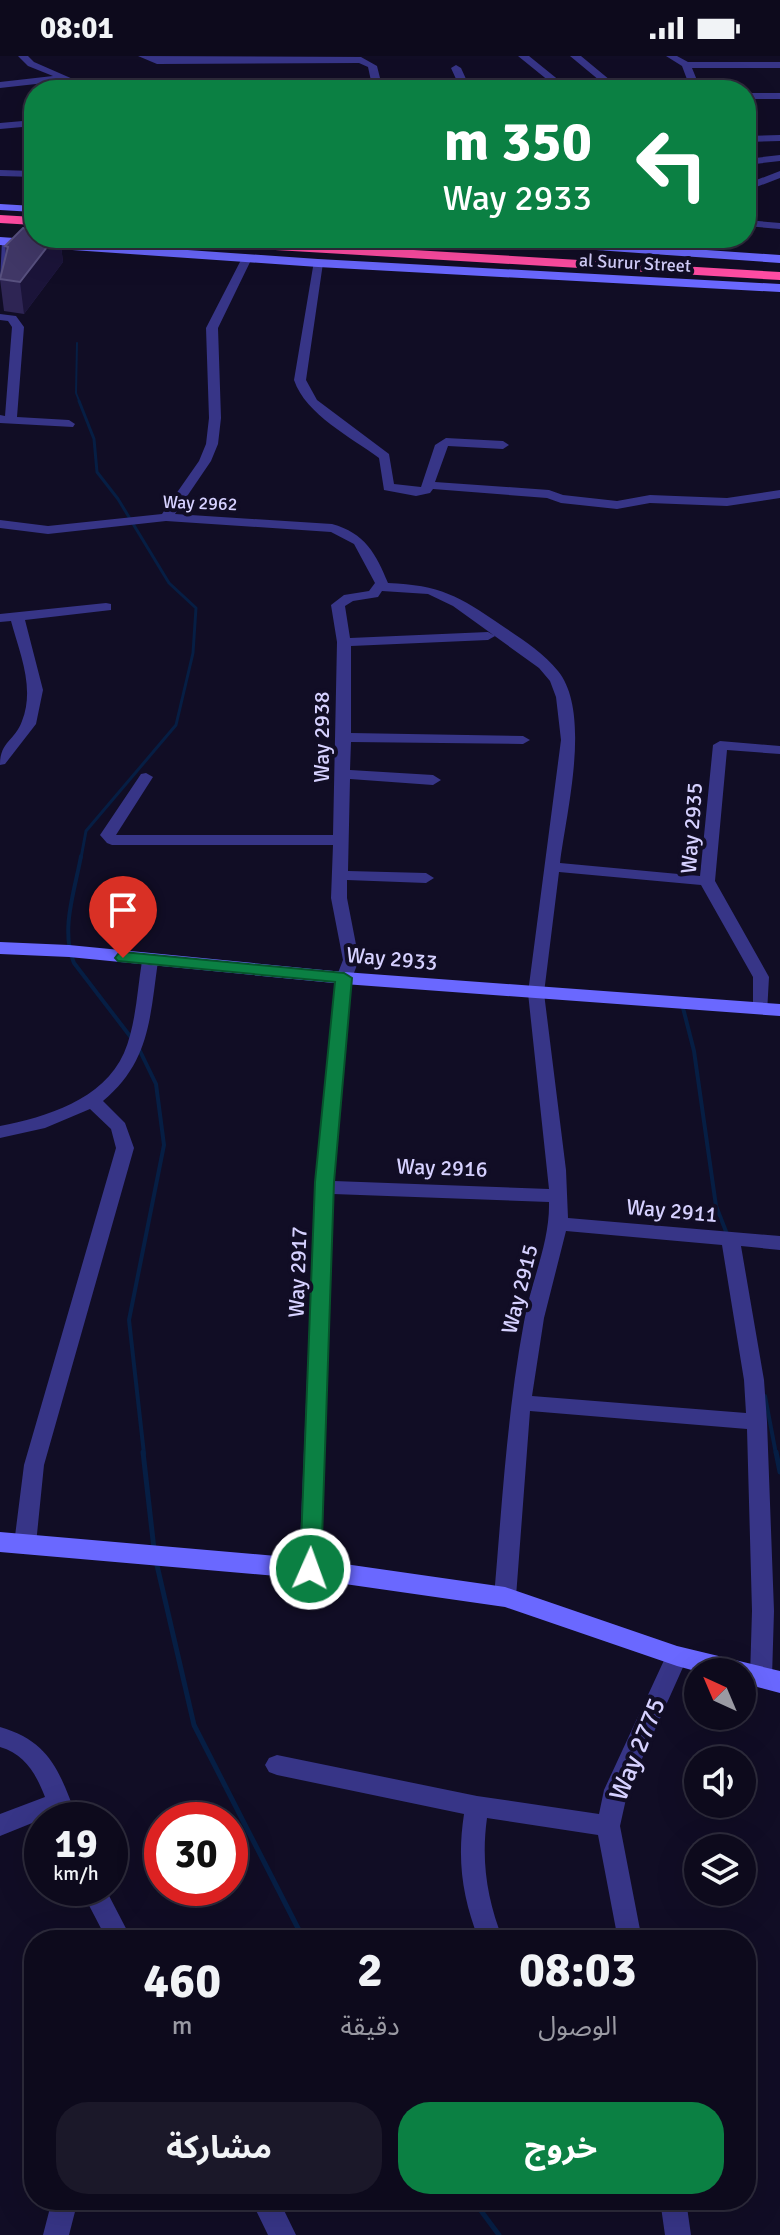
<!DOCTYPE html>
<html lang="ar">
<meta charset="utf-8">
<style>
body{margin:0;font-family:Signika,"Noto Sans Arabic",sans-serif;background:#1b1829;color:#f1f3f6;direction:rtl;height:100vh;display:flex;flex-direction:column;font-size:30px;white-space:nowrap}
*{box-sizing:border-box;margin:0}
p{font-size:26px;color:#9a9aa3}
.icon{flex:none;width:44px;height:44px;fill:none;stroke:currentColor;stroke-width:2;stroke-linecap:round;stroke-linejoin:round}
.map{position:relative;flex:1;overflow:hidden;direction:ltr}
.side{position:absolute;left:24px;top:1874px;width:732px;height:280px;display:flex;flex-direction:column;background:#0d0a1c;border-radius:32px;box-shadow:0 8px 32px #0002,0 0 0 2px #2d2b3b;direction:rtl}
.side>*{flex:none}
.top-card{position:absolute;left:24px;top:24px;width:732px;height:168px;border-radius:32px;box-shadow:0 8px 32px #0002,0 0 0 2px #2d2b3b;direction:rtl;background:#0b8043;color:#fff;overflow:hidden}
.needle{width:52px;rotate:316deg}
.tools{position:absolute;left:684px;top:1602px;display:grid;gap:16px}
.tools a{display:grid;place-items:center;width:72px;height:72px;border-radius:50%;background:#0d0a1c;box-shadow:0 8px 32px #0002,0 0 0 2px #2d2b3b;font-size:40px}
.speed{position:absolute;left:24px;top:1746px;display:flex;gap:16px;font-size:40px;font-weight:700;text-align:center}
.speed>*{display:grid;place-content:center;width:104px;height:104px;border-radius:50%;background:#0d0a1c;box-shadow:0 8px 32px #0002,0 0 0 2px #2d2b3b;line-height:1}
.speed small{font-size:20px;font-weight:400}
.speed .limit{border:12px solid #d22;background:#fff;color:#111}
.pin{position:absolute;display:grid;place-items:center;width:68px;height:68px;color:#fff;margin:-82px -34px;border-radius:50% 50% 50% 0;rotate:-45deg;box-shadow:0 0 8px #0007}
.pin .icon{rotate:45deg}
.me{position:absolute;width:88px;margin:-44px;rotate:2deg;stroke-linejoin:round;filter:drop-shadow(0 0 6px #0008)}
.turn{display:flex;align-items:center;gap:28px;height:168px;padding:0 32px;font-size:36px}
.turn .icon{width:104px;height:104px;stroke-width:2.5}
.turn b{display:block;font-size:56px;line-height:68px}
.eta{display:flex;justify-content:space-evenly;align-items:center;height:136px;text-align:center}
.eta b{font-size:48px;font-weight:700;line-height:56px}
.button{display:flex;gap:16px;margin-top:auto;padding:16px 32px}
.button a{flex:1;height:92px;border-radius:32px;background:#0b8043;color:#fff;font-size:32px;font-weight:700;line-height:92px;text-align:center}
.button a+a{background:#1b1829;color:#f1f3f6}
.status{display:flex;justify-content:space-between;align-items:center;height:56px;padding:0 40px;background:#0d0a1c;direction:ltr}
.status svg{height:22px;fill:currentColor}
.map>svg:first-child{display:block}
</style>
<div class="status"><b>08:01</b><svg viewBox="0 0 49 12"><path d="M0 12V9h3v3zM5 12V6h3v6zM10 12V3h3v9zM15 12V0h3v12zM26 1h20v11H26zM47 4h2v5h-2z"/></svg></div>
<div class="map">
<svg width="780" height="2179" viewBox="0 0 780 2179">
<rect width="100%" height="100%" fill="#110d25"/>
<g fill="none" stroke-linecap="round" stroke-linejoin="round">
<path stroke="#061e44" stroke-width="2" d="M77,287L76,337L80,347"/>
<path stroke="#061e44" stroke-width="3" d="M79,345L94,383L97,416L118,443L169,527L196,552L193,597L176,669L86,775L81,802"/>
<path stroke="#061e44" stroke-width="4" d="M81,800C75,834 60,874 74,907L133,984
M682,948L694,995L716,1150L727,1178
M138,991L156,1028L164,1089L129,1264L144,1398
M765,1340L776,1398"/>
<path stroke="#061e44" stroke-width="5" d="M143,1396L154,1493
M776,1396L780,1416
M156,1505L194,1669L304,1884
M473,2144L499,2179"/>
<path fill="#373587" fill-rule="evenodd" d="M18,0H28L34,6L98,34H85L63,25L0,32V26L53,20L28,10Z
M138,0L361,1L377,10L383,34H373L368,11L359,7L157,8Z
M518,0H529L571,34H560Z
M570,0H581L622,34H611Z
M666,0H677L688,6H780V12H692L701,34H691L682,10Z
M456,9L461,12L471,34H461L451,12Z
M746,37H780V43H746Z
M34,64V70L0,73V67Z
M780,79V85L746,86V80Z
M780,99V105L746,109V103Z
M0,114L34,115V121L0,120Z
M780,115V122L746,135V128Z
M746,164L780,167V173L746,170Z
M7,182L12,185L5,222L0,225L2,185Z
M247,199L252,202L218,272L221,362L218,388L211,405L175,458L332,468C365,477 376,498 388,527C440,529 459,540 501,569C520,582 543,596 558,615C592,657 566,757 560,807L700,820L713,689L720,685L780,690V698L727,694L715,825L769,921L767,957L761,958L753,953V921L701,829L559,816L544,937L566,1114L568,1162L780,1180V1194L741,1190L764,1324L767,1366L774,1555L772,1621L769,1628L761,1630L753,1628L750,1621L752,1555L747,1373L530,1355L516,1541L513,1547L505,1550L497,1547L494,1541C502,1449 507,1357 524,1266C531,1225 550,1187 549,1146L333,1138L321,1513L318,1519L310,1522L302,1519L299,1513L315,1131L336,922L343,904L331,842L333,789H112L107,787L100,779L141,718L146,717L153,721L116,779H333L337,586L331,549L344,539L369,535L375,527L354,488L331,476L166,465L48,478L0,472V464L48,470L162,458L199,405L206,388L209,362L206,272L242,202ZM382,535L428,538L453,550L539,612L550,625L556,641L561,684L528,937L549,1133L334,1125L352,922L359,904L347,842V824L426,827L434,822L426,817L348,815L350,723L433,729L441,724L433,719L350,714L351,686L523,688L530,684L523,680L351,677V590L488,584L495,580L488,576L350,582L345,550L353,545L378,541ZM566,1175L722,1189L744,1324L746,1357L532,1340L544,1262Z
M314,205L323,207L306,324L317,344L389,398L394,428L421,431L435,389L446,382L503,385L509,389L503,393L448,390L435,426L549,434L563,439L617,445L650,439L727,442L780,434V442L727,450L650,447L617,453L561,447L547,442L433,433L430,437L416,440L384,434L379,402C351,381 306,359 294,324Z
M0,258L16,260L24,271L17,361L69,364L75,368L73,371L0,367V359L5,360L12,271L8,265L0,264Z
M106,547L111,548V554L25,564L43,634L36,668L5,708L0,709C0,685 15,685 22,665C35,632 20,598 11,565L0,566V558Z
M150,900L158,905C150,961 150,1006 103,1045L125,1067L134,1092L44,1409L36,1488L33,1494L25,1497L17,1494L14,1488L24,1409L116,1092L111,1073L90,1053L45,1072L0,1082V1070C46,1061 103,1044 124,997C136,969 137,935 142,905Z
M677,1591L685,1593L688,1600L628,1734L620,1770L642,1884H618L598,1779L487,1762C481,1806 487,1843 503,1884H479C462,1841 457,1804 464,1758L277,1719L269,1716L265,1709L269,1702L277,1699L477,1740L599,1758L604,1734L666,1600L669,1593Z
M0,1671C52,1686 60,1718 78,1764H54L52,1759L0,1780V1758L45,1741C36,1718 25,1698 0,1691Z
M80,1832H105L132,1884H107Z
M52,2144H78L69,2179H43Z
M251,2144H279L296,2179H268Z
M660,2144H686L691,2179H665Z"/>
<path fill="#6a68ff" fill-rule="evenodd" d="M0,148L34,150V156L0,154Z
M0,181L318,203L780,228V236L318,211L0,189Z
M477,182H533L780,199V207L483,186Z
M0,886L69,889L344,916L780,948V960L344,928L69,901L0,898Z
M0,1476L310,1503L505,1531L677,1590L780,1615V1637L742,1627V1616H699L677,1610L505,1551L310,1523L0,1496Z"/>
<path fill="#ff4ca3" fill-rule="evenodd" d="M0,159L34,161V169L0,167Z
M135,182H213L780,216V224L142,186Z"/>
</g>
<path fill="#2e2554" d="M34,182H60L63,206L24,258L4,255L0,223L6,200L5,190Z"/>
<path fill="#1b1439" d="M54,182H60L63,206L24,258L20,226Z"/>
<path fill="#403766" stroke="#57507e" stroke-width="2" d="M23,172L34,173V182H54L20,226L0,223L8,191L5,190Z"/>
<path fill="#0b8043" stroke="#07532c" stroke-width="2" d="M123,896L344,917L352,922L334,1126L321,1513L318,1520L310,1522L303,1520L300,1513L315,1126L335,926L118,905L115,902L118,898Z"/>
<g text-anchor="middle" stroke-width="8" stroke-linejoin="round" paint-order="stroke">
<g font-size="18" fill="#d6d1ff" stroke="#110d25">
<text transform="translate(635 207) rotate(3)" y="6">al Surur Street</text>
<text transform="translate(200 447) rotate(2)" y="6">Way 2962</text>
</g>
<g font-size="22" fill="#d6d1ff" stroke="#110d25">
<text transform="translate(321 681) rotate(-90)" y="8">Way 2938</text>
<text transform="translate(691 772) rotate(-86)" y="8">Way 2935</text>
<text transform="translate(392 902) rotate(5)" y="8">Way 2933</text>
<text transform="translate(442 1111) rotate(2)" y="8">Way 2916</text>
<text transform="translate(672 1154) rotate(5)" y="8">Way 2911</text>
<text transform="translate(297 1216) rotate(-88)" y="8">Way 2917</text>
<text transform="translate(519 1233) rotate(-76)" y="8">Way 2915</text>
</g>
<g font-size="26" fill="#d6d1ff" stroke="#110d25">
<text transform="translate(637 1693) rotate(-68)" y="9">Way 2775</text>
</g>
</g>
</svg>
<div class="tools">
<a><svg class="needle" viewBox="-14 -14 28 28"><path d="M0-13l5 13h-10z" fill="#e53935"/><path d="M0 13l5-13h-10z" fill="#9a9aa3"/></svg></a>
<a><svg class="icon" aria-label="sound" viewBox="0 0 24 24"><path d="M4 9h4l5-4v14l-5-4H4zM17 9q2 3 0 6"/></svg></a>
<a><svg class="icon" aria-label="layers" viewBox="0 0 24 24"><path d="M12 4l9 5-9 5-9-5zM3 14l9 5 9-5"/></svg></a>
</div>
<div class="speed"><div>19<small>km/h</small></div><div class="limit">30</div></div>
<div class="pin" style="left:123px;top:902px;background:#d93025"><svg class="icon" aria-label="arrive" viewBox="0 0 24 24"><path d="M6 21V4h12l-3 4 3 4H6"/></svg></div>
<svg class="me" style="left:310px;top:1513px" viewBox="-20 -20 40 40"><circle r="17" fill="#0b8043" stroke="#fff" stroke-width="3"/><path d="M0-11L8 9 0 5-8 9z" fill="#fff"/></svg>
<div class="top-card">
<div class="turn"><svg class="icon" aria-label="left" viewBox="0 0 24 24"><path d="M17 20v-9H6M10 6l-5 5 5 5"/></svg><div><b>350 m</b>Way 2933</div></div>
</div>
<section class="side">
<div class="eta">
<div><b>08:03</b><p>الوصول</p></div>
<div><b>2</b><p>دقيقة</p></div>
<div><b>460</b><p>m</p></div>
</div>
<div class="button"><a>خروج</a><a>مشاركة</a></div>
</section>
</div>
